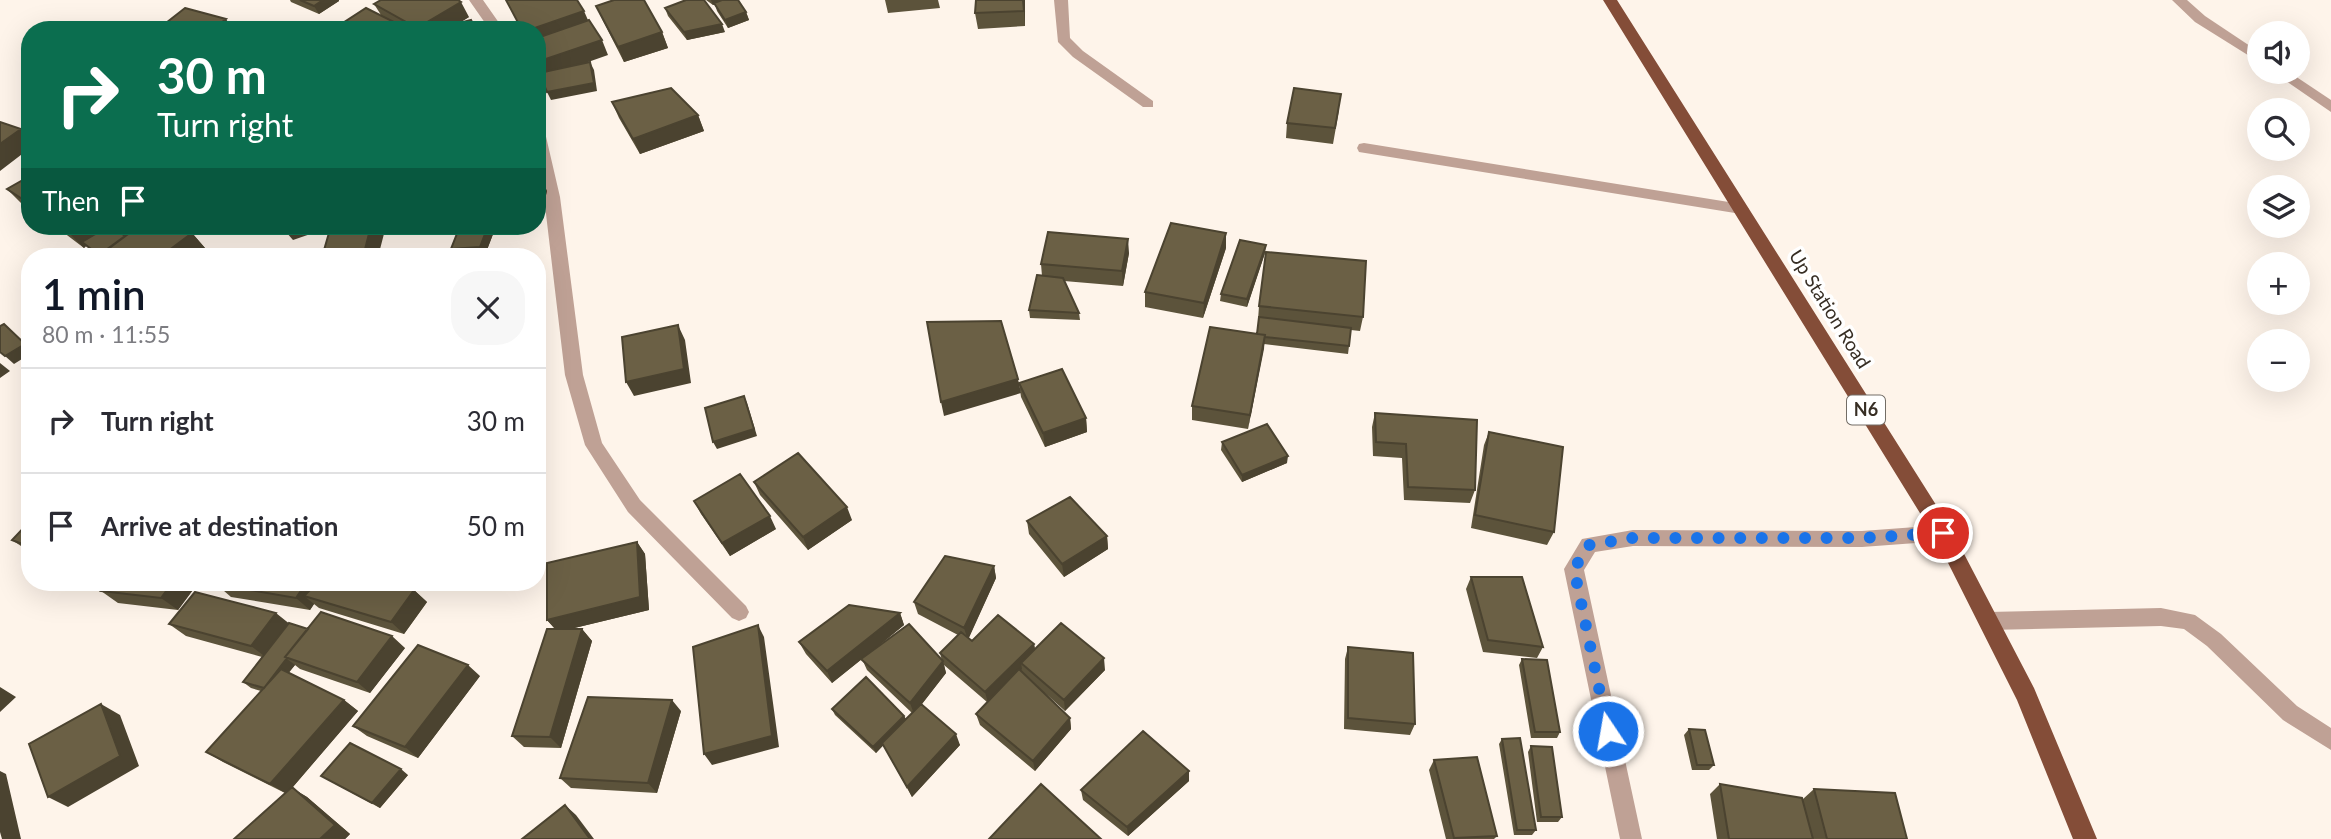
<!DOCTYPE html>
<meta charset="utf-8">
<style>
body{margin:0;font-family:Lato,sans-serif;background:#f7f7f7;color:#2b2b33;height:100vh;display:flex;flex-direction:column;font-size:26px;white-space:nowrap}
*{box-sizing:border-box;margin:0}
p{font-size:23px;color:#7c7c81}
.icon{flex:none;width:38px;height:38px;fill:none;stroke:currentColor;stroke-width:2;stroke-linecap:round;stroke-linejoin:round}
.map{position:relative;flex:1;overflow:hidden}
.side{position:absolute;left:21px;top:248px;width:525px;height:343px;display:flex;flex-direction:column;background:#fff;border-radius:28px;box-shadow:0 7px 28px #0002}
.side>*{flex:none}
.top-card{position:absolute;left:21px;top:21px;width:525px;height:214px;border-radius:28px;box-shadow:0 7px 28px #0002;background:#0b6e4f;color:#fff;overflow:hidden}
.controls{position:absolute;left:2247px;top:21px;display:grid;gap:14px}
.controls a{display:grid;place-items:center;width:63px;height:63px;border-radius:50%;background:#fff;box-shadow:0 7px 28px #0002;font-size:35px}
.pin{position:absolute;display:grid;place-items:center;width:60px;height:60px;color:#fff;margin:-30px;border:4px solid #fff;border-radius:50%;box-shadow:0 2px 7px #0007}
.me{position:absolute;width:77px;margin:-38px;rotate:348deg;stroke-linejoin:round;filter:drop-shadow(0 0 5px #0008)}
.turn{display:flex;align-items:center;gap:24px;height:147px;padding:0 21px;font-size:32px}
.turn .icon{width:91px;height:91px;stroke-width:2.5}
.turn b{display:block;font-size:49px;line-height:60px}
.then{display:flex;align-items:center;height:66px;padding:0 21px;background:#0003;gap:14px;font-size:26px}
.round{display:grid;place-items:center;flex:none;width:74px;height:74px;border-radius:28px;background:#f7f7f7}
.overview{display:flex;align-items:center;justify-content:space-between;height:119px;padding:0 21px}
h1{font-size:42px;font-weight:600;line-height:52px;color:#111827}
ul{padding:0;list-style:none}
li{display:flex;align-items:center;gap:21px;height:105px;padding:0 21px;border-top:2px solid #e1e1e2}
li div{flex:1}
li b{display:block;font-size:26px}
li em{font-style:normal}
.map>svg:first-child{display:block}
</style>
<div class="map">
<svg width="2331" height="839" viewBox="0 0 2331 839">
<rect width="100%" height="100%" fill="#fef4ea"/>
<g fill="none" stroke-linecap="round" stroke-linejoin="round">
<path fill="#bfa195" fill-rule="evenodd" d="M469,0H483L504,30H490Z
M1054,0H1068L1070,38L1083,51L1153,101V107H1143L1073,57L1058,42Z
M2172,0H2187L2205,16L2259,52V62L2195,22Z
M2273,72H2289L2331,100V112Z
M537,123L544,128L560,197L583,375L602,443L640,500L746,606L749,612L746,618L739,621L732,618L628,512L585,445L565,375L544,197L537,163Z
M1364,143L1741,204L1749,209L1741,214L1359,152L1357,148L1359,144Z
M1943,525L1950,527L1952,533L1950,539L1943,541L1862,547L1633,546L1595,552L1584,570L1642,839H1620L1564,569L1582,539L1633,530L1862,531Z
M2161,608L2195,615L2221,634L2297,706L2331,728V750L2283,720L2207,646L2184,629L2161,626L1988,630L1981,627L1978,621L1981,615L1988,612Z"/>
<path fill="#844d38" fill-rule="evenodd" d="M1603,0H1617L1950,527L2034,688L2097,839H2073L2017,700L1936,539Z"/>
</g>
<path fill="#5c533b" d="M290,0H339V1L319,14L291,2Z
M706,0H722L746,12L749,20L728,28L717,11L715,4L713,5Z
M885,0H938L940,8L888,13Z
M1025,0V26L978,29L975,13Z
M374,4L469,17L459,23L476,30H400L381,15Z
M596,6L662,32L668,48L624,62L603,21Z
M665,8L725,32L687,40L668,16Z
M612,102L698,115L704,131L640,154L619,118Z
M1339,110L1333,144L1286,138L1287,123Z
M30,176V209L22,204L7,189Z
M537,183H543L547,191L542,211H537Z
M55,226H119L115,228L125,236L192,233L205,248L193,257H100L86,246L84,248Z
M495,229L485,255L456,257L451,249Z
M1226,248L1203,318L1145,307V292Z
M1129,253L1123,286L1064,281L1079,313L1080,320L1030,318L1029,310L1042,276L1041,264Z
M1265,253L1247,307L1220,301L1221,294Z
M1259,306L1363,317L1360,331L1351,330L1348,354L1264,344L1248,429L1192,420V406L1257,334L1259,320H1258Z
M1019,383L1086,418L1087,432L1045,447L1021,397Z
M1375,413L1475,490L1470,503L1404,500L1402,458L1373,456L1372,427Z
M1489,432L1554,532L1547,545L1471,528L1484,445Z
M1222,442L1287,463L1242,482L1221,450Z
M754,482L852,520L808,550L760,495Z
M694,501L776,529L730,556L701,514Z
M30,521V552L12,540Z
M1027,521L1107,536L1108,549L1064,577L1029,534Z
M637,542L645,554L649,610L570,629H582L592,641L561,748L524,747L512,736L555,629L547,620Z
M994,566L996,578L968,639L972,641L1034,644L1035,649L1105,670L1065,711L1045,693L1070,718L1071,729L1035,771L980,725L976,714L987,702L944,665L946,673L922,704L960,745L912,797L883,745L876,753L835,715L832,709L904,716L906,719L912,713L867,670L862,659L832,683L806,654L799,642L900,613L904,625L874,650L942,661L940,653L958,635L918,614L914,602Z
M1471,577L1543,647L1537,658L1483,652L1466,589Z
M198,583L178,610L118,603L101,591Z
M216,584L414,590L427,602L404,634L319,608L314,604L310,610L231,597Z
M289,623L308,629L405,648L370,693L300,669L295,665L288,673L344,700L358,711L292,788L307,797L350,834L345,839H234L285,793L223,762L206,752L261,691L251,688L243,682L262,657L186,636L169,624Z
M1348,647L1415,724L1410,735L1344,729L1345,659Z
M1522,659L1560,732L1557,738H1531L1519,665Z
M480,676L418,758L367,736L353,726Z
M681,711L657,793L571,788L560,778Z
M1689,729L1714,765L1709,770H1692L1684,735Z
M1502,739L1536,830L1532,835H1514L1499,744Z
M1531,746L1562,817L1558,822H1537L1528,752Z
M1434,760L1497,836L1494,839H1446L1429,770Z
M408,775L380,808L321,776Z
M1189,781L1128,836L1083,800L1081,790Z
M1720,784L1803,799L1814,789L1907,839H1717L1710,794Z"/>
<path fill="#4b4330" d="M323,0H339V1L319,14L314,6Z
M711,0H722L713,5Z
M1023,0H1025V26L1024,11Z
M461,2L469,17L448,30H418L417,28Z
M584,11L591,27L537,45V30H529Z
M746,12L749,20L728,28L725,20Z
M226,19L233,30H212Z
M396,23L400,30H385Z
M722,24L725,32L687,40L684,32Z
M662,32L668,48L624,62L618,47Z
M602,40L608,55L537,80V62Z
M590,62L594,70L597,91L551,100L547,92Z
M698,115L704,131L640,154L633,139Z
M21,129L30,138V148L0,171V144Z
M543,183L547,191L542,211L538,203Z
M81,226H119L87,246L82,242L86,246L84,248L69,233Z
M304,226H326L325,229L293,240L286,232Z
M371,226H386L378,257H363Z
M488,226H493L495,229L485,255L480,247Z
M192,233L205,248L193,257H160Z
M1226,233V248L1203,318L1204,303Z
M127,237L104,252L109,257H101L99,255Z
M1128,239L1129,253L1123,286L1122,271Z
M1266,245L1265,253L1247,307V299Z
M4,324L30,348V354L14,364L5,356Z
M678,325L685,340L691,383L634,396L626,382Z
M1265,335L1264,349L1248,429L1250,415Z
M0,363L10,371L0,378Z
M1018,379L1021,393L944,416L941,402Z
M744,396L747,403L757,436L717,449L713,442Z
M1086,418L1087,432L1045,447L1043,433Z
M1288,456L1287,463L1242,482V475Z
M847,507L852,520L808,550L803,537Z
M770,516L776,529L730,556L722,543Z
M1107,536L1108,549L1064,577L1062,564Z
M637,542L645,554L649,610L558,632L547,620Z
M994,566L996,578L968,640L964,628Z
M172,583H198L178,610L161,598Z
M306,583H328L304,596L314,604L310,610L296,598Z
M414,590L427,602L404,634L391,622Z
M276,613L291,625L267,658L251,646Z
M900,613L904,625L832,683L827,671Z
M758,625L764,637L779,747L712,765L704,754Z
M582,629L592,641L561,748L550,737Z
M392,636L405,648L370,693L357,682Z
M1034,644L1036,655L1021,663L1022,669L988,703L985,692Z
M1104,658L1105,670L1065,711L1064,700Z
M287,659L295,665L272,694L264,688Z
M943,661L946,673L914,714L910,703Z
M468,665L480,676L418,758L405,747Z
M0,687L16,697L0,712Z
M344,700L358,711L292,788L307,797L350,834L345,839H320L287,794L270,784Z
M672,700L681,711L657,793L648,783Z
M101,704L120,715L139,766L68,807L48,797Z
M904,716L907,721L876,753L873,747Z
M1070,718L1071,729L1035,771L1033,761Z
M956,734L960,745L912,797L907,787Z
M401,769L408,775L380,808L372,803Z
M0,771L6,774L21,839H2L0,832Z
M1189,771V781L1128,836L1127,827Z
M565,805L576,815L594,839H590Z"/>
<path fill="#6b6045" stroke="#4b4330" stroke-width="2" d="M300,0H323L314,6Z
M381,0H458L461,2L417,28L374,4Z
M506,0H577L584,11L529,30H522Z
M614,0H644L662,32L618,47L596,6Z
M686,0H704L722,24L684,32L665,8Z
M722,0H738L746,12L725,20L714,3Z
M976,0H1023L1024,11L975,13Z
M185,8L226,19L212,30H157Z
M366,8L396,23L385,30H332Z
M471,20L476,30H433Z
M589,20L602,40L537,62V38Z
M590,62L594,83L547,92L539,73Z
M671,88L698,115L633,139L612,102Z
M1294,88L1341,94L1335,128L1287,123Z
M0,122L21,129L0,144Z
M30,176V204L7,189Z
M537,183H543L537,203Z
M1171,223L1226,233L1204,303L1145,292Z
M59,226H81L69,233Z
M109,226H111L125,236L99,255L82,242Z
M139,226H176L192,233L160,257H115L104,252Z
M289,226H304L286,232Z
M331,226H371L363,257H322Z
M460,226H488L480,247L451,249Z
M1048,232L1128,239L1122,271L1041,264Z
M1240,240L1266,245L1247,299L1221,294Z
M82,250L94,257H72Z
M1266,252L1366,261L1363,317L1259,306Z
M1037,275L1063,278L1079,313L1029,310Z
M1259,317L1351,328L1349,346L1265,337V335L1257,334Z
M1001,321L1018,379L941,402L927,322Z
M4,324L25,344L5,356L0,352V326Z
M678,325L684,369L626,382L622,337Z
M1210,327L1265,335L1250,415L1192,406Z
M1062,369L1086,418L1043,433L1019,383Z
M744,396L754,429L713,442L705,408Z
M1375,413L1477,420L1475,490L1408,487L1406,444L1376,442Z
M1267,424L1288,456L1242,475L1222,442Z
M1489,432L1563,447L1554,532L1475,515Z
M798,453L847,507L803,537L754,482Z
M740,474L770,516L722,543L694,501Z
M1070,497L1107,536L1062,564L1027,521Z
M30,521V547L12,540Z
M637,542L640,597L547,620V563Z
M945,556L994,566L964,628L914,602Z
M1471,577H1522L1543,647L1488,640Z
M108,583H172L161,598L101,591Z
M217,583H306L296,598L216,584Z
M317,583H389L414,590L391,622L304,596Z
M195,592L276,613L251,646L169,624Z
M849,605L900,613L827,671L799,642Z
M321,612L392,636L357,682L285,657Z
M998,615L1034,644L985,692L940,653L961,632L972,641Z
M289,623L308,629L285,657L287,658L264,688L243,682Z
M1061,623L1104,658L1064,700L1021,663Z
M909,624L943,661L910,703L861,659Z
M758,625L772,736L704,754L693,647Z
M547,629H582L550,737L512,736Z
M418,645L468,665L405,747L353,726Z
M1348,647L1413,653L1415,724L1348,718Z
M1522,659L1547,660L1560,732H1535Z
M281,669L344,700L270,784L206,752Z
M1019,669L1070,718L1033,761L976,714Z
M866,677L904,716L873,747L832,709Z
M588,697L672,700L648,783L560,778Z
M101,704L120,756L48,797L29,744Z
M921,704L956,734L907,787L882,743Z
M1689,729L1705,730L1714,765H1697Z
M1143,731L1189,771L1127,827L1081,790Z
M1520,738L1536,830H1517L1502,739Z
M350,743L401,769L372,803L321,776Z
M1531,746L1552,747L1562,817H1541Z
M1477,757L1497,836L1454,838L1434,760Z
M1041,784L1101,839H989Z
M1720,784L1802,798L1813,839H1729Z
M292,787L335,825L320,839H234Z
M1814,789L1895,793L1907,839H1827Z
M565,805L590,839H522Z"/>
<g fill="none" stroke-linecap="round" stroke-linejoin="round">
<path stroke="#1a73e8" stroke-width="12" stroke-dasharray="0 21.6" d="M1608,731L1574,569L1589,545L1633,538H1862L1943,533"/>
</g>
<g text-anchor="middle" stroke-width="7" stroke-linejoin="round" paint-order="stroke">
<rect fill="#fff" stroke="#736d66" stroke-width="2" x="1847" y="395.5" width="38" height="29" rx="5"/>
<g font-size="18" font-weight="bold" fill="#372e24">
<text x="1866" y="416">N6</text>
</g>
<g font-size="19" fill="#372e24" stroke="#fff">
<text transform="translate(1830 309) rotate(58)" y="7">Up Station Road</text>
</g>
</g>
</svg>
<div class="controls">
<a><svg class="icon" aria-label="sound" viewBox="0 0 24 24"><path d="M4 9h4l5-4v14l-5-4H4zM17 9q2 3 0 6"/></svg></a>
<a><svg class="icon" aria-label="search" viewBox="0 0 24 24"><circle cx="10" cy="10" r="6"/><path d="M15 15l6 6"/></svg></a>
<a><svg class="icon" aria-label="layers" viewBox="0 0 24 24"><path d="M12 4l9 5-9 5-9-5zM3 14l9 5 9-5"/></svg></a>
<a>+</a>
<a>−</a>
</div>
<div class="pin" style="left:1943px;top:533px;background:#d93025"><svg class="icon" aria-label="arrive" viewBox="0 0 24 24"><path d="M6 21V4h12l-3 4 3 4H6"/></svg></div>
<svg class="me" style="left:1608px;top:731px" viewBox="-20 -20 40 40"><circle r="17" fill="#1a73e8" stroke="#fff" stroke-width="3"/><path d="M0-11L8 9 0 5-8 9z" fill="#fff"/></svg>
<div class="top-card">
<div class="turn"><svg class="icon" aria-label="right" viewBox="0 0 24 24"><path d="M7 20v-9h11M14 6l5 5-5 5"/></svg><div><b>30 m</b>Turn right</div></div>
<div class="then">Then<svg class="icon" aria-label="arrive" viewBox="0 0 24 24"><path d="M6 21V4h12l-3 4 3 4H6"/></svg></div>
</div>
<section class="side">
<div class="overview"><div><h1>1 min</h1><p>80 m · 11:55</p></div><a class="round"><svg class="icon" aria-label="close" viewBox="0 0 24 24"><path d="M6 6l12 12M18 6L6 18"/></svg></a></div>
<ul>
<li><svg class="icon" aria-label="right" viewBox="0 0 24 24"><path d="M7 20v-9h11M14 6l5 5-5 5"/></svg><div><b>Turn right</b></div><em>30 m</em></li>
<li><svg class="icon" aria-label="arrive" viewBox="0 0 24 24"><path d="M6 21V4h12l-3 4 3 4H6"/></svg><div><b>Arrive at destination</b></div><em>50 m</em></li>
</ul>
</section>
</div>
